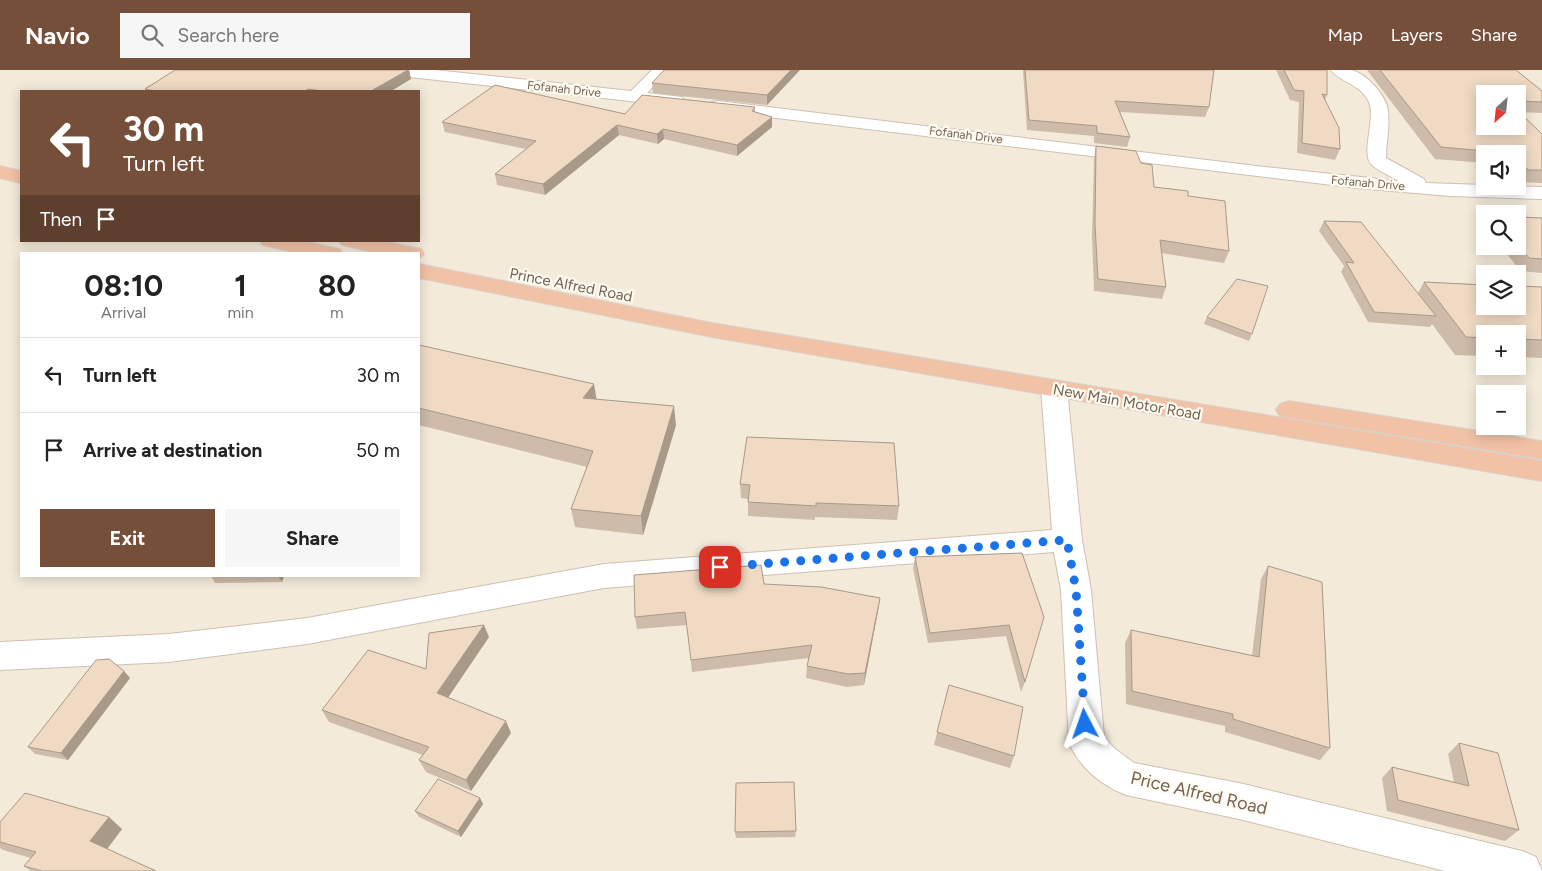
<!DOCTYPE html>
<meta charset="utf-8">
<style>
body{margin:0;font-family:Figtree,sans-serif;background:#f6f6f6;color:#222;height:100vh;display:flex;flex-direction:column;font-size:19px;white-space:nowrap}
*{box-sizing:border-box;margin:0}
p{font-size:16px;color:#767676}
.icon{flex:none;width:28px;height:28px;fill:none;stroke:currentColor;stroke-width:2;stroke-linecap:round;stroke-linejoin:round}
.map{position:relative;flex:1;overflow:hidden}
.panel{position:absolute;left:20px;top:182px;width:400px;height:325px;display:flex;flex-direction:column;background:#fff;border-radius:0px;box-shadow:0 2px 12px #0003}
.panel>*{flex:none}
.hud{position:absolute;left:20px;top:20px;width:400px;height:152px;border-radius:0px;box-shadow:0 2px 12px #0003;background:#764f3a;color:#fff;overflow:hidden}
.needle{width:32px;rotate:207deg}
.fabs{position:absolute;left:1476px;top:15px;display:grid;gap:10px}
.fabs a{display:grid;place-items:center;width:50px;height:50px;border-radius:0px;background:#fff;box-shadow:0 2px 12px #0003;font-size:25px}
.pin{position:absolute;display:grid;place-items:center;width:42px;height:42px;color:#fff;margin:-21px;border-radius:10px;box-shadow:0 2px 8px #0006}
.me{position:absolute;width:55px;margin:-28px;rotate:356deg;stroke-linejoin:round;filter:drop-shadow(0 0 4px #0008)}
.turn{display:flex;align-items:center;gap:18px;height:105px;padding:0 20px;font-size:22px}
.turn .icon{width:65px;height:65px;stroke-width:2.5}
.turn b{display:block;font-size:35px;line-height:42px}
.then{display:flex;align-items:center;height:48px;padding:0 20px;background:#0003;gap:10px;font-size:19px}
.eta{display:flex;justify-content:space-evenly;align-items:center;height:85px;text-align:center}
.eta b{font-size:30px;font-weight:700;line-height:35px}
.button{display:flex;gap:10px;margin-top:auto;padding:10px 20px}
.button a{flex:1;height:58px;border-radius:0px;background:#764f3a;color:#fff;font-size:20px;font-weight:700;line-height:58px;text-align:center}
.button a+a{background:#f6f6f6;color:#222}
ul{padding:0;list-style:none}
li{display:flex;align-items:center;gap:15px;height:75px;padding:0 20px;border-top:1px solid #e0e0e0}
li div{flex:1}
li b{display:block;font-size:19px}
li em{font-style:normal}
header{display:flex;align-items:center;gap:30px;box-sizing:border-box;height:70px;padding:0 25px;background:#764f3a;color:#fff}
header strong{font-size:24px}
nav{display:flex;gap:28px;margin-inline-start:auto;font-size:18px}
.search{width:350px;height:45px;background:#f6f6f6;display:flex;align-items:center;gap:12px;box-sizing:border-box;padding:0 18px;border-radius:0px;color:#767676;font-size:19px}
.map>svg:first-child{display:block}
</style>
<header>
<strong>Navio</strong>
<div class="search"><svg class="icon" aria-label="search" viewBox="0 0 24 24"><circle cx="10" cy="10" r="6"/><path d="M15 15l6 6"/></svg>Search here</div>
<nav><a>Map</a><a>Layers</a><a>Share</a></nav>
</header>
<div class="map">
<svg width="1542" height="801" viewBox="0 0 1542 801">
<rect width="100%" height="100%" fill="#fcf7eb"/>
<path fill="#f3eada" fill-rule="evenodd" d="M0,0H1542V801H0ZM21,21H419V171H21ZM1485,24H1518V56H1485ZM1485,84H1518V116H1485ZM1485,144H1518V176H1485ZM21,184H419V506H21ZM1485,204H1518V236H1485ZM1485,264H1518V296H1485ZM1485,324H1518V356H1485Z"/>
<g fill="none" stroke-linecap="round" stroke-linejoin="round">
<defs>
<path id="minor" d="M383,0H435L631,21L652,0H669L647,23L682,27L684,31L682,35L676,36L391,5L385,3Z
M1331,0C1337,0 1344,0 1351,0C1366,3 1387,26 1388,41C1390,57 1386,72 1386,88L1424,109L1426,113L1542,117V129L1450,126L1357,118L718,41L712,40L710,36L712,32L718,31L1265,97L1399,111C1390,106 1380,102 1372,95C1360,85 1376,49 1369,32C1361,14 1339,12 1331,0Z
M1054,311L1063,313L1067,319L1082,470L1091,520L1104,667L1114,678L1134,693L1239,713L1522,781L1536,787L1542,801H1445L1239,749L1126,725C1101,715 1080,698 1069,673L1061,520L1054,482L604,518L307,574L169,592L0,600V572L169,564L307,548L604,494L1052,460L1041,319L1045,313Z"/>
<path id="highway" d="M0,96L21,101V113L0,108Z
M260,171H301L340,179L342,184H301L263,175Z
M339,171H381L421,179L424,184L419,189V184H381L342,175Z
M419,194L712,253L1542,391V411L712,267L419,208Z
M1289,331L1542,371V389L1280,346L1276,340L1280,334Z"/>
</defs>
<use href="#minor" stroke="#cec0b1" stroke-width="2"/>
<use href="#highway" stroke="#d9d3ce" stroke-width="2"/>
<use href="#minor" fill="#fff" fill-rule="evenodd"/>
<use href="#highway" fill="#f2c2a6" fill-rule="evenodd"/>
</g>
<path fill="#cebba9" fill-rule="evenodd" d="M175,0H409L411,9L391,21H146L145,19Z
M800,0L767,35L653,23L652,13Z
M1023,0H1214L1209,37L1205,47L1120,42L1130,67L1127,77L1094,73V66L1027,60Z
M1276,0H1327V25L1325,30L1340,79L1335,90L1297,83L1299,32L1290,30Z
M1367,0H1516L1542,21V43L1519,42L1542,64V113L1520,112L1518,109V84H1485V93L1435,89ZM1485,24H1518V56Z
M755,37V42L772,47V57L737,86L664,69L658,74L619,65L545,125L497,115L495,104L526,79L445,62L442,52Z
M1096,76L1141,93L1154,117L1188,126L1229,181L1224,193L1161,183L1166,217L1162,229L1094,221L1092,166L1094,88Z
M1518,147L1542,148V203L1520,201L1501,176H1518Z
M1324,151L1418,223L1424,212L1542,217V288L1518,287V264H1485V286L1455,285L1432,254L1430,257L1368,252L1341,202L1344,196L1319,161Z
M1207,247L1252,264L1249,271L1204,254Z
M419,275L676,355L643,465L575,457L571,439L587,397L419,355Z
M747,367L899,436L897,450L815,447V450L748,446V429L741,428L740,414Z
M1022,483L1025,612L1021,622L1006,566L928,573L913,498L915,487Z
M1268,496L1330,678L1320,690L1225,662V656L1126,634L1125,573L1131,560L1252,586L1261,509Z
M211,506H284L282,512L215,513Z
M764,514L880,528L878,541L864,615L847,617L806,608L807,596L809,588L692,602L687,555L637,559L635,547Z
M489,567L448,627L511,663L471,721L426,702L419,690L423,685L329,652L322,640L426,599Z
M130,608L68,690L35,684L28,677Z
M949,615L1014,686L1010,698L934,675Z
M1459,673L1519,760L1505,771L1387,741L1382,708L1392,697L1454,712L1448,684Z
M480,728L483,734L461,767L419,747L415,741Z
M0,752L122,759L107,779L156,801H31L24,796L31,788L3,780L0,778Z
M796,761L795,767L736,768L735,762Z"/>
<path fill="#a89989" d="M408,0H409L411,9L391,21H371Z
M791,0H800L767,35V25Z
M772,47V57L737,86V75Z
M617,55L619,65L545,125L543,114Z
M663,59L664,69L658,74L657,64Z
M594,314L597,332L583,328Z
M674,336L676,355L643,465L641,446Z
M278,506H284L282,512Z
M880,528L878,541L864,615L865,603Z
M484,555L489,567L443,635L437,623Z
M124,601L130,608L68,690L61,683Z
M506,651L511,663L471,721L466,710Z
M480,728L483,734L461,767L458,761Z
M109,747L122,759L104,783L90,771Z"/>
<path fill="#f0dac4" stroke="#a89989" d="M175,0H408L371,21H323L308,19L305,21H155L145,19Z
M664,0H791L767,25L652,13Z
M1025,0H1214L1209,37L1115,31L1130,67L1097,63V56L1029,50Z
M1284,0H1327V25L1322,24L1339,58L1340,79L1302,73L1304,21L1294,20Z
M1380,0H1516L1542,21V32L1518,31V24H1485V56H1518V41L1542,64V100H1528L1518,89V84L1441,77Z
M495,15L625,44L642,25L755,37L752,41L772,47L737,75L663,59L657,64L617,55L543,114L495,104L536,71L442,52Z
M1096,76L1136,81L1141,93L1152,95L1154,117L1188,121V126L1225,131L1229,181L1160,170L1166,217L1098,209L1095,154Z
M1518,147L1542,148V189L1529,188L1518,174Z
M1324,151L1361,152L1436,246L1374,242L1346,192L1354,193Z
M1237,209L1268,216L1252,264L1207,247Z
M1424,212L1485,215V236H1518V216L1542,217V270L1518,269V264H1485V268L1466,267Z
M419,275L594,314L583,328L674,336L641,446L571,439L593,381L419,338Z
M747,367L894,373L899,436L816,433V436L748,432L750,415L740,414Z
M1022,483L1044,547L1025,612L1009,555L930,563L915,487Z
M761,495L764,514L821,517L880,528L865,603L848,604L807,596L812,575L691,590L685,542L635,547L634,505Z
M1268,496L1322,512L1330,678L1233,649V644L1132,621L1131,560L1259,587Z
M484,555L437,623L506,651L466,710L419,690L429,677L322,640L368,580L426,599L429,563Z
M109,589L124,601L61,683L28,677L96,590Z
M949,615L1023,637L1014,686L937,662Z
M1459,673L1498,683L1519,760L1398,730L1392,697L1469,716Z
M438,709L480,728L458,761L415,741Z
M794,712L796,761L735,762L736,713Z
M25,723L109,747L90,771L156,801H42L24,796L36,782L0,772V752Z"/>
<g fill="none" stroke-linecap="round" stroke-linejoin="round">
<path stroke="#1a73e8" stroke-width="9" stroke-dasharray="0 16.2" d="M720,497L1067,470L1076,520L1085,654"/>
</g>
<g text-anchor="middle" stroke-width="4.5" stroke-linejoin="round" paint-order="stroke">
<g font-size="12" fill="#76614f" stroke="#fefbf2">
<text transform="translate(564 19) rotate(6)" y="4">Fofanah Drive</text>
<text transform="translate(966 65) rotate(7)" y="4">Fofanah Drive</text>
<text transform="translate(1368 113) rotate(5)" y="4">Fofanah Drive</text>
</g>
<g font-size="15" fill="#76614f" stroke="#fefbf2">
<text transform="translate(571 215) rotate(11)" y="5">Prince Alfred Road</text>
<text transform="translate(1127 332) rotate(10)" y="5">New Main Motor Road</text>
</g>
<g font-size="18" fill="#76614f" stroke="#fefbf2">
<text transform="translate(1199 723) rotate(13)" y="6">Price Alfred Road</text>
</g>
</g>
</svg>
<div class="fabs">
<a><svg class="needle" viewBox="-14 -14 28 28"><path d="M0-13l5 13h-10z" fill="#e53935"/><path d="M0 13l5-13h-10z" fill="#767676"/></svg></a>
<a><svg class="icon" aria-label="sound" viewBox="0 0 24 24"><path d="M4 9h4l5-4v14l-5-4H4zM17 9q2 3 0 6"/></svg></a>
<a><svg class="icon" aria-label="search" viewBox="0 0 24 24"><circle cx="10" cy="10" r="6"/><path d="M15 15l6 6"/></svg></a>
<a><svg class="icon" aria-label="layers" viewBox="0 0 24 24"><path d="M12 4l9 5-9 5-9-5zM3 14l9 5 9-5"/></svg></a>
<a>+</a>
<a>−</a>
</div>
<div class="pin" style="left:720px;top:497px;background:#d93025"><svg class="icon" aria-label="arrive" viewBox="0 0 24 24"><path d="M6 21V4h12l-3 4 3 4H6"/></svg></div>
<svg class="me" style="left:1085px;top:654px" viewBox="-20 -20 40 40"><path d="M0-17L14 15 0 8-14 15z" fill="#1a73e8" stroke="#fff" stroke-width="4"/></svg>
<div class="hud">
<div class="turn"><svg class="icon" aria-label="left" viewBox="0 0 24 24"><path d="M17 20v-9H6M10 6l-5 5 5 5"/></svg><div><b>30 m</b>Turn left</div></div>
<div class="then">Then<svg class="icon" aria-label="arrive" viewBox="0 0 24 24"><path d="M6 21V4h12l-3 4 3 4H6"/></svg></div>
</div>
<section class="panel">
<div class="eta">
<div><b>08:10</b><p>Arrival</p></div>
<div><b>1</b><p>min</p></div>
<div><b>80</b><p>m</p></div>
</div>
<ul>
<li><svg class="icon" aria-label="left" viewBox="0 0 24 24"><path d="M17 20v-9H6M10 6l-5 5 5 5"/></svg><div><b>Turn left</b></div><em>30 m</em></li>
<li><svg class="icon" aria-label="arrive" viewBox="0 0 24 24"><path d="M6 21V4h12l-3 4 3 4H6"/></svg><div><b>Arrive at destination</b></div><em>50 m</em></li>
</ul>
<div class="button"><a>Exit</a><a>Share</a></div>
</section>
</div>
